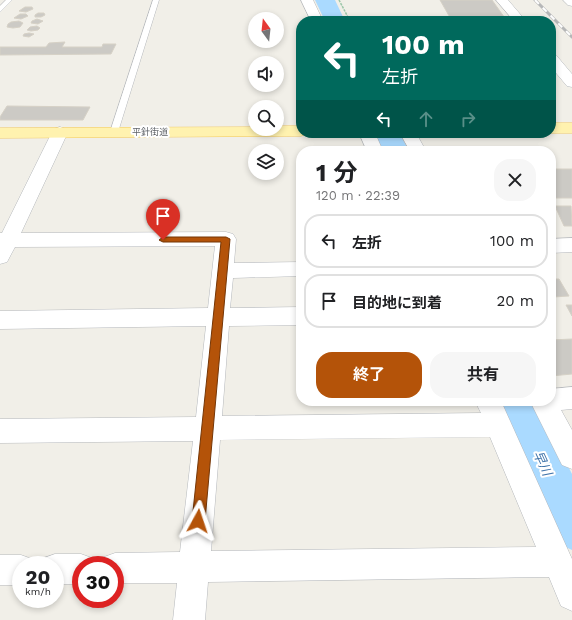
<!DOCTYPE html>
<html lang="ja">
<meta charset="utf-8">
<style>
body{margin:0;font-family:"Work Sans","Noto Sans JP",sans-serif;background:#f6f6f6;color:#202124;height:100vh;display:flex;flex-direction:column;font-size:15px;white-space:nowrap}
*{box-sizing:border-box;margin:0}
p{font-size:13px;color:#757577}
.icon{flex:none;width:22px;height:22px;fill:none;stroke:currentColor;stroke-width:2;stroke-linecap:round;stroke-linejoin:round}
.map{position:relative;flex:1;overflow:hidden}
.panel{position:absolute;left:296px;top:146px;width:260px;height:260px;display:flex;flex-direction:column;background:#fff;border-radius:16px;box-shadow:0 2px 6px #0003}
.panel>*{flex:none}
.banner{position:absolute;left:296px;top:16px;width:260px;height:122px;border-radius:16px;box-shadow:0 2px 6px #0003;background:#00695c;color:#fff;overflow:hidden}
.needle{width:26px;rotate:345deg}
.controls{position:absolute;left:248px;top:12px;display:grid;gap:8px}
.controls a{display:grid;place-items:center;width:36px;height:36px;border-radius:50%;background:#fff;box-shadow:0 2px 6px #0003;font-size:20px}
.speed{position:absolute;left:12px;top:556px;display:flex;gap:8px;font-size:20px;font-weight:700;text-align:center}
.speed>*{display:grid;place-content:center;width:52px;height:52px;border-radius:50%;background:#fff;box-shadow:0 2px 6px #0003;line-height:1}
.speed small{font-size:10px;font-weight:400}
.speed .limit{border:6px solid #d22;background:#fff;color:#111}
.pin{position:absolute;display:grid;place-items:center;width:34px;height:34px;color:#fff;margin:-41px -17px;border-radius:50% 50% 50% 0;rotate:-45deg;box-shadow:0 0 4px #0007}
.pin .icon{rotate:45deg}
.me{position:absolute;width:44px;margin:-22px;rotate:5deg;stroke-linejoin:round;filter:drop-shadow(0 0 3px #0008)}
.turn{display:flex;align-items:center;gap:14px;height:84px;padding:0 20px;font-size:18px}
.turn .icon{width:52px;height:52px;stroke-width:2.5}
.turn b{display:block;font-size:28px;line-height:34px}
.lanes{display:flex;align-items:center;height:38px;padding:0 20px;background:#0003;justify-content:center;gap:20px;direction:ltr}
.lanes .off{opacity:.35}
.round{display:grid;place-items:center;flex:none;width:42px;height:42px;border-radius:16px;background:#f6f6f6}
.summary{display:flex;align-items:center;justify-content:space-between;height:68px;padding:0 20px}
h1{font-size:24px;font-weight:700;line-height:30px}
.button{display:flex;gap:8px;margin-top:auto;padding:8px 20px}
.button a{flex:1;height:46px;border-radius:16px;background:#b45309;color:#fff;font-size:16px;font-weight:700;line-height:46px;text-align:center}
.button a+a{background:#f6f6f6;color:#202124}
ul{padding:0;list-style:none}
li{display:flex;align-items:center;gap:12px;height:54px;margin:0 8px 6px;padding:0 12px;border:2px solid #e0e0e0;border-radius:16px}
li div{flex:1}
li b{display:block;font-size:15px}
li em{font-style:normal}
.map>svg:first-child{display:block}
</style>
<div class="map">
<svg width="572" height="620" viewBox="0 0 572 620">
<rect width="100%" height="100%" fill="#f1efe8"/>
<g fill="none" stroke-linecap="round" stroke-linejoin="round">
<path fill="#aadaff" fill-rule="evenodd" d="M315,0H335L345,21H325Z
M374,133H400L409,151H381Z
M492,401H535L572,474V550L555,542Z"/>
</g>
<path fill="#cccac5" stroke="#d6d1c6" d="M440,0H492L507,21H452Z
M25,7H32L33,9L26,12L19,11Z
M38,13H44L45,15L41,17H35V15Z
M20,14H26L28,16L21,19L14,18Z
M37,19L43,21L38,24L31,23L32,21Z
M19,21L23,23L20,27L13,28L7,27L8,24L11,22Z
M37,26L40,28L38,30L31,31L27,30L30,27Z
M29,33L34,34L29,37L23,36L24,34Z
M65,42L62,47H102L103,44H116L111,54L0,55V47H46L49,43Z
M7,106L90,107L83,120H0V117Z
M551,169H572V198H551Z
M555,206H571L572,226H564Z
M551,279H559L569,296L553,297L551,293Z
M566,305H572V316Z
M572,339V374L551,376V340Z"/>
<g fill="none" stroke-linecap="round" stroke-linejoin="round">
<defs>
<path id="service" d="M6,0H12L0,12V6Z
M153,0H159L118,132L117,134H111L110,132Z"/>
<path id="minor" d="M301,0H313L323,21H311Z
M496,0H508L526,21H514Z
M563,0H572V6L568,5Z
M551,54L556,55L572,74V87L567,86L551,67Z
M60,127L66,129L68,132L21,233L226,232L233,234L236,239L234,263L301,262V276L233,278L230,308L301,307V325L229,326L222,416L481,413L475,401H501L572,559V611L561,606L549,577L208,582L205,620H173L177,583H115V565H101L104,557L115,553L180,552L193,441L0,443V419L196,417L206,326L0,329V311L208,308L215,246L15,247L7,262L0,264V233H2L52,132L54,129ZM490,437L536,547L211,551L220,440Z
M359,133H375L383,151H367Z
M400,133H416L426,151H410Z
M572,238V252L551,253V239Z
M572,387V409L561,410L572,430V469L562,465L530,401H551V389Z
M55,554H81L92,558L95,565H81V584H55V565H41L44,558Z
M0,555H21L32,559L34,565H21V585H0Z"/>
<path id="primary" d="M551,123H572V133H551Z
M277,126H301V133H308L301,136L0,138V128L255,127V129H277Z"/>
</defs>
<use href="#service" stroke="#b5b8bc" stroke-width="1"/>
<use href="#minor" stroke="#b5b8bc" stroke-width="1"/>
<use href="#primary" stroke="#f2c960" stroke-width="1"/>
<path stroke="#9cc7a9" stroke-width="1.5" stroke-dasharray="2.5 1" stroke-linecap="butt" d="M339,0L350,21"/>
<use href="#service" fill="#fff" fill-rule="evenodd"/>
<use href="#minor" fill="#fff" fill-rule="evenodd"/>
<use href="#primary" fill="#fff2af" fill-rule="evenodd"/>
<defs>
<path id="rail" d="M535,0L572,37"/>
</defs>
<use href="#rail" stroke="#b6b7b8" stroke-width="3"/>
<use href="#rail" stroke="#fff" stroke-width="2" stroke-dasharray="5.5" stroke-linecap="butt"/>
</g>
<path fill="#b45309" stroke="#753606" d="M163,237H226L230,239L205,521L203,525L198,527L194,525L192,521L221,242H163L159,240Z"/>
<g text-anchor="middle" stroke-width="4" stroke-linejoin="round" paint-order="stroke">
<g font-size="9" fill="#5f6368" stroke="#fff">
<text x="150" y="135">平針街道</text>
</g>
<g font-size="13" font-style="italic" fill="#4174aa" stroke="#fff">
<text transform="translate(543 463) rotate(65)" y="5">早川</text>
</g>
</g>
</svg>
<div class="controls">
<a><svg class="needle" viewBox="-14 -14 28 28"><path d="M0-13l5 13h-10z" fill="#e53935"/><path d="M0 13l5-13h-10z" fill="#757577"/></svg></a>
<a><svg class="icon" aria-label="sound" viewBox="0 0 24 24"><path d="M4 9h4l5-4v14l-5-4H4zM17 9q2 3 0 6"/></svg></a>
<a><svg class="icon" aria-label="search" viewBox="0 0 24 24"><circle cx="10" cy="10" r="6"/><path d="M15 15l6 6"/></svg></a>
<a><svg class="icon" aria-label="layers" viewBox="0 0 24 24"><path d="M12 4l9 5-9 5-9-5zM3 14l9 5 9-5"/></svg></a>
</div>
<div class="speed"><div>20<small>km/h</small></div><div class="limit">30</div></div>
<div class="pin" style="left:163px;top:240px;background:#d93025"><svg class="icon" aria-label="arrive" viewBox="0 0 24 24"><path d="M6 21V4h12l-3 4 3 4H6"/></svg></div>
<svg class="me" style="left:198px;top:521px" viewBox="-20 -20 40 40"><path d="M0-17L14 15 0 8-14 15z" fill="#b45309" stroke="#fff" stroke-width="4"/></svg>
<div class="banner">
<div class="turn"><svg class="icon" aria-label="left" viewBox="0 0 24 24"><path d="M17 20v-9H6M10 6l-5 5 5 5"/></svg><div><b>100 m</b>左折</div></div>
<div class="lanes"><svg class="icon" aria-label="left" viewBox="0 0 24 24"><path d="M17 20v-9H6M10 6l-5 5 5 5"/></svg><svg class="icon off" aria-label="ahead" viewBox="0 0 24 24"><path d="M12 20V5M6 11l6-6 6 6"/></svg><svg class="icon off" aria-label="right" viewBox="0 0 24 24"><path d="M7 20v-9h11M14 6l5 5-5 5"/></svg></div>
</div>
<section class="panel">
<div class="summary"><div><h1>1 分</h1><p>120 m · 22:39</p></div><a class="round"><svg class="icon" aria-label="close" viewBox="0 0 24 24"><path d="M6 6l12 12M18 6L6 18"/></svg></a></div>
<ul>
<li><svg class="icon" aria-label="left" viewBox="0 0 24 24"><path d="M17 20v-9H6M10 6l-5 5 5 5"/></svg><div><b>左折</b></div><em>100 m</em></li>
<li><svg class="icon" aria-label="arrive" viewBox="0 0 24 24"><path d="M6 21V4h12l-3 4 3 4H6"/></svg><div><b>目的地に到着</b></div><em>20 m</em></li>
</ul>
<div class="button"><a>終了</a><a>共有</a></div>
</section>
</div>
